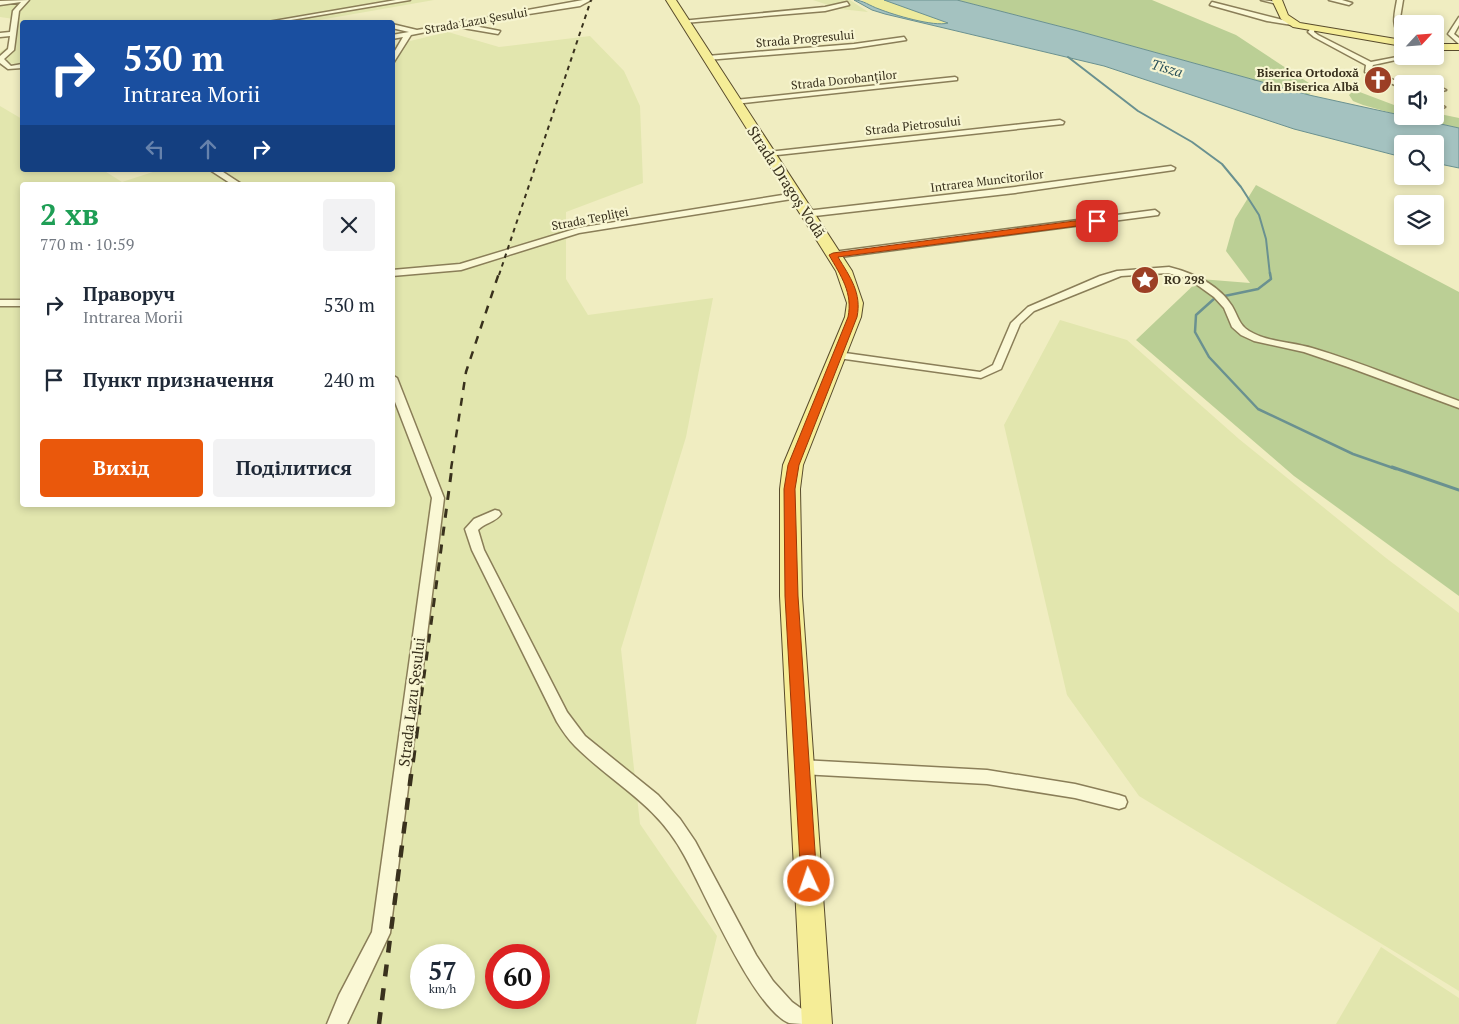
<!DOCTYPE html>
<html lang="uk">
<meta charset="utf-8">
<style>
body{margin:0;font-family:"PT Serif",serif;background:#f2f2f3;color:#1f2937;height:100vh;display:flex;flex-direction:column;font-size:19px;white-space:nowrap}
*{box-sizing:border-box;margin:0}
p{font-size:16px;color:#747a83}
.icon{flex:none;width:28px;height:28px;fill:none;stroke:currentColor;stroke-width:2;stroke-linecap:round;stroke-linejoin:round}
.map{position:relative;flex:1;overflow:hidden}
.drawer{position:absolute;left:20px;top:182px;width:375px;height:325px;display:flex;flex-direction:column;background:#fff;border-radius:5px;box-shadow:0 2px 8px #0003}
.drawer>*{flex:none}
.top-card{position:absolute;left:20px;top:20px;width:375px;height:152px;border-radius:5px;box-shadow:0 2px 8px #0003;background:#1a4fa0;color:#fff;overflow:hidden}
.needle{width:32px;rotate:64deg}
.fabs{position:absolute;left:1394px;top:15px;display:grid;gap:10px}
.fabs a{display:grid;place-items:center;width:50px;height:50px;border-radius:5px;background:#fff;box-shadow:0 2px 8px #0003;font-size:25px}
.speed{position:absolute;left:410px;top:944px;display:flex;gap:10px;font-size:25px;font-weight:700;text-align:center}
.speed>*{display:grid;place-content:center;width:65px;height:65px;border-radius:50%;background:#fff;box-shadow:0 2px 8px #0003;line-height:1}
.speed small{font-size:12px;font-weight:400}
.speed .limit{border:8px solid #d22;background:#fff;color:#111}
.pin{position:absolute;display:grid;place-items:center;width:42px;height:42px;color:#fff;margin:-21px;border-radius:10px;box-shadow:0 2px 8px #0006}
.me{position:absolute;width:55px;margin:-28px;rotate:357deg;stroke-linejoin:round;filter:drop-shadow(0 0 4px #0008)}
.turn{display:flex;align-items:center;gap:18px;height:105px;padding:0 20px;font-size:22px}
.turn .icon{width:65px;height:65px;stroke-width:2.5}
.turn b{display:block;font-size:35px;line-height:42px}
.lanes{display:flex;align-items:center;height:48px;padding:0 20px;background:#0003;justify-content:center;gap:25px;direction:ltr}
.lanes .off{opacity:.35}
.round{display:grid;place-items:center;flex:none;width:52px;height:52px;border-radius:5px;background:#f2f2f3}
.headline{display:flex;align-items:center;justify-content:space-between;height:85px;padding:0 20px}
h1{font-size:30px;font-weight:600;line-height:38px;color:#1e9e55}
.primary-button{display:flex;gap:10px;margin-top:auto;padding:10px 20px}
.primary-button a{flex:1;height:58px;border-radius:5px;background:#ea580c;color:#fff;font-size:20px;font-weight:600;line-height:58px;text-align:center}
.primary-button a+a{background:#f2f2f3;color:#1f2937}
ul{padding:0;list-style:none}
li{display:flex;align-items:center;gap:15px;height:75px;padding:0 20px}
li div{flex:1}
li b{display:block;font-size:19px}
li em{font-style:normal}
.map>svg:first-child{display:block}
</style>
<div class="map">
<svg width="1459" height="1024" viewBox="0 0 1459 1024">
<rect width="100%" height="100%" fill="#f0edc1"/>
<path fill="#e2e6ae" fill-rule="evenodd" d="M0,0H434L308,22H22V65L0,62V52L8,47L14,19L0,17Z
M813,0H850L868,12L840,9Z
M448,32L499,47L590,36L624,71L640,106L643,183L566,212V279L588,315L713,298L686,437L621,649L640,824L717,936L696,1024H0V106L22,119V170H103L122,182L159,170H392L393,45ZM22,185H392V505H22ZM421,955H464V998H421ZM496,955H539V998H496Z
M1060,320L1127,340L1239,439L1386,558L1459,613V991L1139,796L1067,695L1004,425Z
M1381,947L1459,998V1024H1336Z"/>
<path fill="#bbcf95" d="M957,0H1152L1236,35L1315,87L1309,95L1078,31Z
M1357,91L1402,108V116L1363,105L1353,101L1349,95L1352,92Z
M1435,113L1459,118V128L1408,116H1435Z
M1256,185L1459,292V596L1294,476L1136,340L1200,279L1250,283L1226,251L1235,219Z"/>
<path fill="#edea9d" d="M862,0H884L948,23C932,27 873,12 862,0Z"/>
<path fill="#a4c2c0" stroke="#6a9190" d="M854,0C863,0 870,6 879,9C894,15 934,27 948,23L884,0H957L1078,31L1309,95L1459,128V168L1435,163V144H1402V157L1294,129L1104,66L885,14L872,10Z"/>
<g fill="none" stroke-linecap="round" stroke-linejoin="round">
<path stroke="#6a9190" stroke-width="2" d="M1068,57L1138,111L1192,142L1222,164L1241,187L1259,215L1266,239L1270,275"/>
<path stroke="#6a9190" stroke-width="2.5" d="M1270,273L1271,279L1258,289L1215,298L1196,315L1195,332L1209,357L1258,409L1353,454L1396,469"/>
<path stroke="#6a9190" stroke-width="3" d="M1392,467L1459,490"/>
<defs>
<path id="street" d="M29,0L19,11L14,50L4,59L11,66L22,64V68L8,69L0,63V56L8,49L10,36L0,37V33L10,32L13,11L21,2L0,5V1Z
M396,0H410L279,22H268Z
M583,0H591L580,6L464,24L500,31L498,34L463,28L461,25L411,35L392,65V56L403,37L392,39V35L409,32L392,28V24L417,30Z
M1261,0L1280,2L1277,4Z
M1329,0H1342L1352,3L1349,5Z
M1397,0H1403L1400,18L1402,36C1390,28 1395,12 1397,0Z
M847,2L849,5L825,11L684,23L681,21L825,7Z
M1212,2L1295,23L1292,25L1267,21L1210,5Z
M1459,17V25L1454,34L1459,38V44L1448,34Z
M1311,28H1315L1314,32L1318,35L1371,62L1402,56H1414L1373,65L1371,70L1403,84L1402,88L1365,72L1366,65L1314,37L1308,32Z
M904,37L906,40L854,48L707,60L704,58L707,56L854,44Z
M955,77L957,78V80L735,104L731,102L735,100Z
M1435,89L1442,88L1446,90L1435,93Z
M1435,102L1445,107L1441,109L1435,107Z
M1060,120L1064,122L1063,124L768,156L764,154L768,152Z
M1171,166L1175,168L1174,170L1015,193L806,217L802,214L806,211L1015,187Z
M210,170H220L243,185H233Z
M795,193L799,196L798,198L579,233L461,270L392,276V270L460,264L578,228Z
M1155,210L1159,213L1158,215L833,258L828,255L833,252Z
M1169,267C1193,273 1219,285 1232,306C1238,316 1239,325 1249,331C1267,342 1292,342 1312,348C1362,363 1410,383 1459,401V408L1348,367L1304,352L1254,341L1241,335L1232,327L1224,308L1214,297L1189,279L1168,273L1121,276L1034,311L1020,324L1001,369L981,378L838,358L833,355L838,352L980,372L993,365L1011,323L1028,307L1100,276L1117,271Z
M0,300H22V306H0Z
M392,375L397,378L444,498L390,933L347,1024H327L339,995L372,932L432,498L392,394Z
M495,510L499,511L501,514C496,522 484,523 478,530L484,550L567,712L585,736L658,795L680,819L695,841L756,955L773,981L792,1002L813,1017L816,1024C808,1024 796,1024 789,1023C754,1009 704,891 684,855C656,803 614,785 575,746C568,739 562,730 557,722L472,550L465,529L474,519Z
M801,760L987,770L1075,784L1119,795L1125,797L1127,802L1125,807L1119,809L1075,798L987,784L801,774L795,772L793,767L795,762Z"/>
<path id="primary" d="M666,0H676L852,271L863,303L861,317L803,465L800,489L802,596L832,1024H802L780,596V489L783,465L845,317L847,303L836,271Z
M1272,0H1282L1288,15L1300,23L1402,40V46L1293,27L1281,19Z
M1435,44H1459V50H1435Z"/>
</defs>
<use href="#street" stroke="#8a7e58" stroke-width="3"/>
<use href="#primary" stroke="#584b2c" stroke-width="2"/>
<use href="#street" fill="#faf8d5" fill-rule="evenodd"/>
<use href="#primary" fill="#f5ed97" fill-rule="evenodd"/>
<path stroke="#39311d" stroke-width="2" stroke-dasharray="4.5 4.5" stroke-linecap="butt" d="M499,275L591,0"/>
<path stroke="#39311d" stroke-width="2.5" stroke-dasharray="8 8" stroke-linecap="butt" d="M451,469L466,372L499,273"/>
<path stroke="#39311d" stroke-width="3" stroke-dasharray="9 9" stroke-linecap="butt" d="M419,714L452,467"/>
<path stroke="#39311d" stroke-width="4.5" stroke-dasharray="12 12" stroke-linecap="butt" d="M379,1024L419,713"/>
</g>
<path fill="#ea580c" stroke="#983908" d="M1097,218L1101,221L1100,223L838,257C850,277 862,293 857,317L799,465L795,489L798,596L817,881L814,886L809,889L803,886L801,881L785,596L784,489L788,465L848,317C853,293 841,276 829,255L833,253Z"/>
<defs>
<symbol id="church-disc" viewBox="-11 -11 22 22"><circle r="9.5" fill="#9c3f25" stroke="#f7f5d1"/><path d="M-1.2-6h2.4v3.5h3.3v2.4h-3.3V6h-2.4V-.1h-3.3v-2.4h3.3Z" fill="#fff"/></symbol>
<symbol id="sight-disc" viewBox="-11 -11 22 22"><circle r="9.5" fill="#9c3f25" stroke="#f7f5d1"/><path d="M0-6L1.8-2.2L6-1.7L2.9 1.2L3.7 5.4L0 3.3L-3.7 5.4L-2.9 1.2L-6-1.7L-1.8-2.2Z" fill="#fff"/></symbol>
</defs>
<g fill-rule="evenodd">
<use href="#church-disc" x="1362" y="64" width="32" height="32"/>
<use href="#sight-disc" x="1129" y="264" width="32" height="32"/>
</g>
<g text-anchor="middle" stroke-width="4.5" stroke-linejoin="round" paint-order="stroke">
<g font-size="12" fill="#39311d" stroke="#f7f5d1">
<text transform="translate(476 21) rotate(-10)" y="4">Strada Lazu Șesului</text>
<text transform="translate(805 39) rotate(-5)" y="4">Strada Progresului</text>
<text transform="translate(844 80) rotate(-6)" y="4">Strada Dorobanților</text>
<text transform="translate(913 126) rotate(-6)" y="4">Strada Pietrosului</text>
<text transform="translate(987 181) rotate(-7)" y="4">Intrarea Muncitorilor</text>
<text transform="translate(590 219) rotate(-11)" y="4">Strada Tepliței</text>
</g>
<g font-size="12" font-weight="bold" fill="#39311d" stroke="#f7f5d1" text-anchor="end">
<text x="1359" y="77">Biserica Ortodoxă<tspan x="1359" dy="14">din Biserica Albă</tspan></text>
<text x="1164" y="284" text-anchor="start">RO 298</text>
</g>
<g font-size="14" font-style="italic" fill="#2b525a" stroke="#f7f5d1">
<text transform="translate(1167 68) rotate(16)" y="5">Tisza</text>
</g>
<g font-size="15" fill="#39311d" stroke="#f7f5d1">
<text transform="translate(786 182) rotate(57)" y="5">Strada Dragoș Vodă</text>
<text transform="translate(412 702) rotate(-83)" y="5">Strada Lazu Șesului</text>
</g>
</g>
</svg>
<div class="fabs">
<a><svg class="needle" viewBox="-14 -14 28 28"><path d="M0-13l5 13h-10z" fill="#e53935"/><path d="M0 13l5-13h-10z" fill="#747a83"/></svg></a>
<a><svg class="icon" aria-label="sound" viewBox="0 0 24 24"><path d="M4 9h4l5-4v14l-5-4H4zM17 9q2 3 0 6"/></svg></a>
<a><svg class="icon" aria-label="search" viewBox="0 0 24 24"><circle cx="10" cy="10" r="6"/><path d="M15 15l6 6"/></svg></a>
<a><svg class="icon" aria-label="layers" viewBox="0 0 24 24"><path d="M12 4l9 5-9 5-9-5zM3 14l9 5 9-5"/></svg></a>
</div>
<div class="speed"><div>57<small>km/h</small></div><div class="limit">60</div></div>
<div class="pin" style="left:1097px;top:221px;background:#d93025"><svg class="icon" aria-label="arrive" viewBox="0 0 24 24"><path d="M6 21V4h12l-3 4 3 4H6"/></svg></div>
<svg class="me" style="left:809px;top:881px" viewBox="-20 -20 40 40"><circle r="17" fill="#ea580c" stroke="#fff" stroke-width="3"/><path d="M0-11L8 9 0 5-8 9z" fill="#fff"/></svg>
<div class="top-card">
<div class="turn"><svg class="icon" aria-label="right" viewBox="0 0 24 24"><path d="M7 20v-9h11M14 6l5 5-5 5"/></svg><div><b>530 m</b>Intrarea Morii</div></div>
<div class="lanes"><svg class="icon off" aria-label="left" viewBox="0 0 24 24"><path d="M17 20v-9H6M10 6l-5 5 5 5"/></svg><svg class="icon off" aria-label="ahead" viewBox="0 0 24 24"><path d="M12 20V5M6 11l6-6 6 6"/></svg><svg class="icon" aria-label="right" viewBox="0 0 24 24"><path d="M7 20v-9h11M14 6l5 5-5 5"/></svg></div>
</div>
<section class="drawer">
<div class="headline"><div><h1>2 хв</h1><p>770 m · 10:59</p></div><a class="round"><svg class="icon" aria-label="close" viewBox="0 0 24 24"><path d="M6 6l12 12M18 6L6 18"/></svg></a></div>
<ul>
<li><svg class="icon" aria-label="right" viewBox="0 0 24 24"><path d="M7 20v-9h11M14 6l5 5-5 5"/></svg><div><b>Праворуч</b><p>Intrarea Morii</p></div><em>530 m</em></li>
<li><svg class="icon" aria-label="arrive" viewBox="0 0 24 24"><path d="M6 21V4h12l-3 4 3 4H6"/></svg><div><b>Пункт призначення</b></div><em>240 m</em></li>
</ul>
<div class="primary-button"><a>Вихід</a><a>Поділитися</a></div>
</section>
</div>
